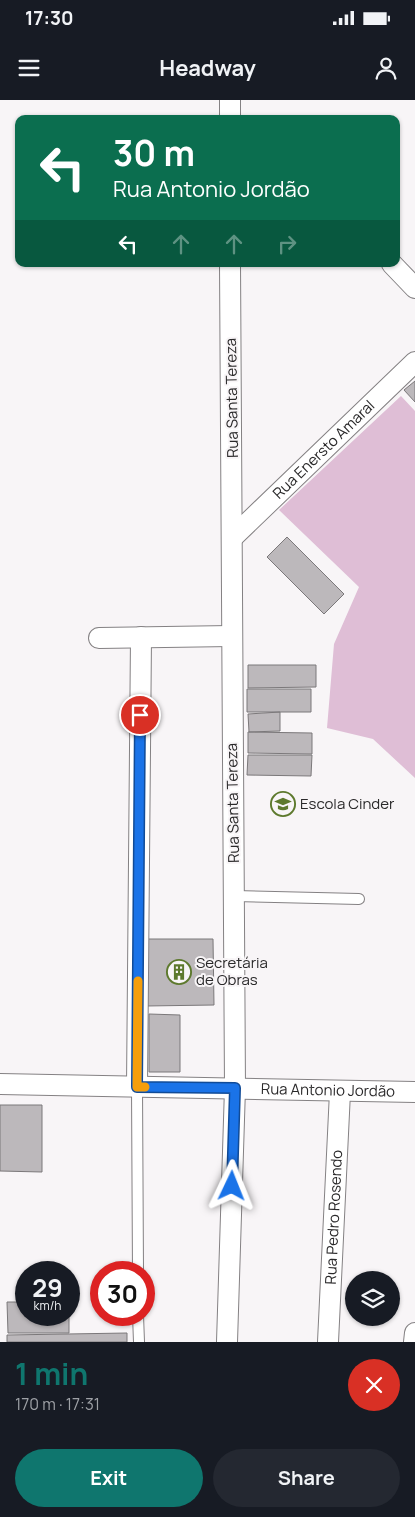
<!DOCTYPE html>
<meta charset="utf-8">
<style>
body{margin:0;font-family:Manrope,sans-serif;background:#242831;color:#f1f3f6;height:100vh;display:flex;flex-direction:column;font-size:19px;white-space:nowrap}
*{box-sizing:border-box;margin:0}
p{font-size:16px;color:#9ea1a6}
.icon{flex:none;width:28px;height:28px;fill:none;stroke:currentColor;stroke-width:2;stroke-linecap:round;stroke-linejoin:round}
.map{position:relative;height:1242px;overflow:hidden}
.panel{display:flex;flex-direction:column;background:#171b24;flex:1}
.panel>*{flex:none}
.banner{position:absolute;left:15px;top:15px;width:385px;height:152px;border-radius:10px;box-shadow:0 1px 4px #0004;background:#0b6e4f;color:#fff;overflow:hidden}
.buttons{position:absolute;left:345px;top:1171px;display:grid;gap:10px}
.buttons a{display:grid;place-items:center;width:55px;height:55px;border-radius:50%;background:#171b24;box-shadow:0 1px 4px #0004;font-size:25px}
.speed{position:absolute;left:15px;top:1161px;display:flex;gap:10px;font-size:25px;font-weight:700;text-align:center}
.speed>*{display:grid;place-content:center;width:65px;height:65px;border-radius:50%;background:#171b24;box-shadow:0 1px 4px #0004;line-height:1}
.speed small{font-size:12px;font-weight:400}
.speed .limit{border:8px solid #d22;background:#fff;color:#111}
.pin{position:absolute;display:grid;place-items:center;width:42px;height:42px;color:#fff;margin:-21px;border:2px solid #fff;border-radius:50%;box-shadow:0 1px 5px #0007}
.me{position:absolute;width:55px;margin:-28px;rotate:2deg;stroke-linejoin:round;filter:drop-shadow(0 0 4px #0008)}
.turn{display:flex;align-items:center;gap:18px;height:105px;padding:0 15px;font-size:22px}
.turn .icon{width:65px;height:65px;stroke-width:2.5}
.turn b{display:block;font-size:35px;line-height:42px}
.lanes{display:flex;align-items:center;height:48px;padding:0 15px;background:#0003;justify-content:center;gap:25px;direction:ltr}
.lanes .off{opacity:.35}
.round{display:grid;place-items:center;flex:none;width:52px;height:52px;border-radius:26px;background:#242831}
.headline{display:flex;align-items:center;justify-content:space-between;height:85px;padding:0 15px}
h1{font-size:30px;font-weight:700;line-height:38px;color:#0f766e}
.primary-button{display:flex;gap:10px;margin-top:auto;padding:10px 15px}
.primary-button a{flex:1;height:58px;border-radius:30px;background:#0f766e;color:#fff;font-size:20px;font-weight:700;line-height:58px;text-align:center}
.primary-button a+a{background:#242831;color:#f1f3f6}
.status{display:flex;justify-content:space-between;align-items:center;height:35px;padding:0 25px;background:#171b24;direction:ltr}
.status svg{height:14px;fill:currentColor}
header{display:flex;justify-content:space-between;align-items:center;height:65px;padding:0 15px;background:#171b24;font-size:22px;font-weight:700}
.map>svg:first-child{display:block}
</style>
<div class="status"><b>17:30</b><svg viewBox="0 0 49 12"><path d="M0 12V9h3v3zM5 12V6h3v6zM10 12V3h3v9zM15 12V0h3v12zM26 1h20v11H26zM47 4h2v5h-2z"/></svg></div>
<header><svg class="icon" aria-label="menu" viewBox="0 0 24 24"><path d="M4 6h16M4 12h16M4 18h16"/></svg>Headway<svg class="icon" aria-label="person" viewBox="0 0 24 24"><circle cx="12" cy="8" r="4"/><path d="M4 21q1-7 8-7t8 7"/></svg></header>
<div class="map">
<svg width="415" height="1242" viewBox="0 0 415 1242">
<rect width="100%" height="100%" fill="#f8f5f7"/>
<path fill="#dfbed6" d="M401,296L415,311V678L373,639L327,628L334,544L359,487L279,410Z"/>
<path fill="#bcb8bb" stroke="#7b787a" d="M415,281V302L404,290Z
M287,437L344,494L324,514L267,457Z
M248,565H316V587L248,588Z
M247,589H311V612H247Z
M280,612V631L249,632L248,614Z
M248,632L312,633V654L248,653Z
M248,655H312L311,676L247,675Z
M145,839H213L214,905L146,906Z
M149,914L180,915V972H149Z
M0,1005H42V1072L0,1071Z
M7,1202H26V1215H69V1233H8Z
M127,1233V1242H7V1235Z"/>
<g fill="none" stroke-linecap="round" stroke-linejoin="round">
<defs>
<path id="service" d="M234,796L359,799
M137,987L138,1172
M138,1215L139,1242"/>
<g id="minor">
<path d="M230,19V0"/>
<path d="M392,164L415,188"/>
<path id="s1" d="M233,437L415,262"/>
<path d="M99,538L231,536"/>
<path id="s2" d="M0,984L415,992"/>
<path d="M137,987L141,537"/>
<path d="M227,1242L235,988L230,164"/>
<path id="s3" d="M328,1242L340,992"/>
<path d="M414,1242L415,1233"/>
</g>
</defs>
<use href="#service" stroke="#848183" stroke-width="12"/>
<use href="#minor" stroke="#848183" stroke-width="22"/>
<use href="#service" stroke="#fff" stroke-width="10"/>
<use href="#minor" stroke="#fff" stroke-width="20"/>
</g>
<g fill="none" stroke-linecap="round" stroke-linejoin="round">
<defs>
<path id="route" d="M140,615L137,987L235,988L232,1086"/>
</defs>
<use href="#route" stroke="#114b97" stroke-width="12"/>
<use href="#route" stroke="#1a73e8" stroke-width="9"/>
<path stroke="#f59e0b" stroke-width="9" d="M138,881L137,987H145"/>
</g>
<defs>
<symbol id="school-ring" viewBox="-11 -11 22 22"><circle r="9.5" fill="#f8f5f7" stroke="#5d792d" stroke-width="1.5"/><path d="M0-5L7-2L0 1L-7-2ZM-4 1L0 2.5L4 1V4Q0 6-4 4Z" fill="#5d792d"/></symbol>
<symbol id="building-ring" viewBox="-11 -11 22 22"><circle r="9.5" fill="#f8f5f7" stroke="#5d792d" stroke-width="1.5"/><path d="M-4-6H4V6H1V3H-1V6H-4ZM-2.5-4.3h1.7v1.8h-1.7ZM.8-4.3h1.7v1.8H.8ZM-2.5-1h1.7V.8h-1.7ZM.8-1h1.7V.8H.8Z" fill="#5d792d"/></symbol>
</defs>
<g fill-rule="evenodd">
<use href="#school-ring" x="269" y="690" width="28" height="28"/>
<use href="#building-ring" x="165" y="858" width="28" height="28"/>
</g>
<g text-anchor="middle" stroke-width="4" stroke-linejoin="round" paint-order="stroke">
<g font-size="15" fill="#2a292a" stroke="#f8f5f7">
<text transform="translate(232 298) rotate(-91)" y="5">Rua Santa Tereza</text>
<text dy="5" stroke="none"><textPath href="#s1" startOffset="126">Rua Enersto Amaral</textPath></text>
<text transform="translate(233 703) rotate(-91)" y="5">Rua Santa Tereza</text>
<text dy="5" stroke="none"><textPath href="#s2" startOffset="328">Rua Antonio Jordão</textPath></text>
<text dy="5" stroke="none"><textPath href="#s3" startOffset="125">Rua Pedro Rosendo</textPath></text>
</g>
<g font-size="15" fill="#2a292a" stroke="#f8f5f7" text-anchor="start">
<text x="300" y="709">Escola Cinder</text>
<text x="196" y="868">Secretária<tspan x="196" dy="17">de Obras</tspan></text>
</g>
</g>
</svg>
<div class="buttons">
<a><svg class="icon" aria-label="layers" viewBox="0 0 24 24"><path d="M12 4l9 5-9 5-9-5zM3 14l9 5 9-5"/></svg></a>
</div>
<div class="speed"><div>29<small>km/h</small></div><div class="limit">30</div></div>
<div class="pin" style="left:140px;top:615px;background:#d93025"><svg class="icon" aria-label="arrive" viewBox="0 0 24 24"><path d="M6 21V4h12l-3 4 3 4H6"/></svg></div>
<svg class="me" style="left:232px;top:1086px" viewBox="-20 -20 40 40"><path d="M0-17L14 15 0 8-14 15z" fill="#1a73e8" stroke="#fff" stroke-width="4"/></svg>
<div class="banner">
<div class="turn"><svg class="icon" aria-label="left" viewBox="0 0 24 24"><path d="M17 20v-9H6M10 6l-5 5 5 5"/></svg><div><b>30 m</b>Rua Antonio Jordão</div></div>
<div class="lanes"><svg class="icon" aria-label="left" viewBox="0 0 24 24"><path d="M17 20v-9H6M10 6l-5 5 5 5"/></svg><svg class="icon off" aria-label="ahead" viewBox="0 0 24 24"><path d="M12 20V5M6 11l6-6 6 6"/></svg><svg class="icon off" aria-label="ahead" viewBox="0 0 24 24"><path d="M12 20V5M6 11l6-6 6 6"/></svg><svg class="icon off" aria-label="right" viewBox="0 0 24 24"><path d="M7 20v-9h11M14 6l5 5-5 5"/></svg></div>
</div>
</div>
<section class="panel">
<div class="headline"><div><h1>1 min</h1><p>170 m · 17:31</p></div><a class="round" style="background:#d93025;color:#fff"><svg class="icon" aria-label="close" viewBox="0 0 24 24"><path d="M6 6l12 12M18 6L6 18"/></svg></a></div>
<div class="primary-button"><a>Exit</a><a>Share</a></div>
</section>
